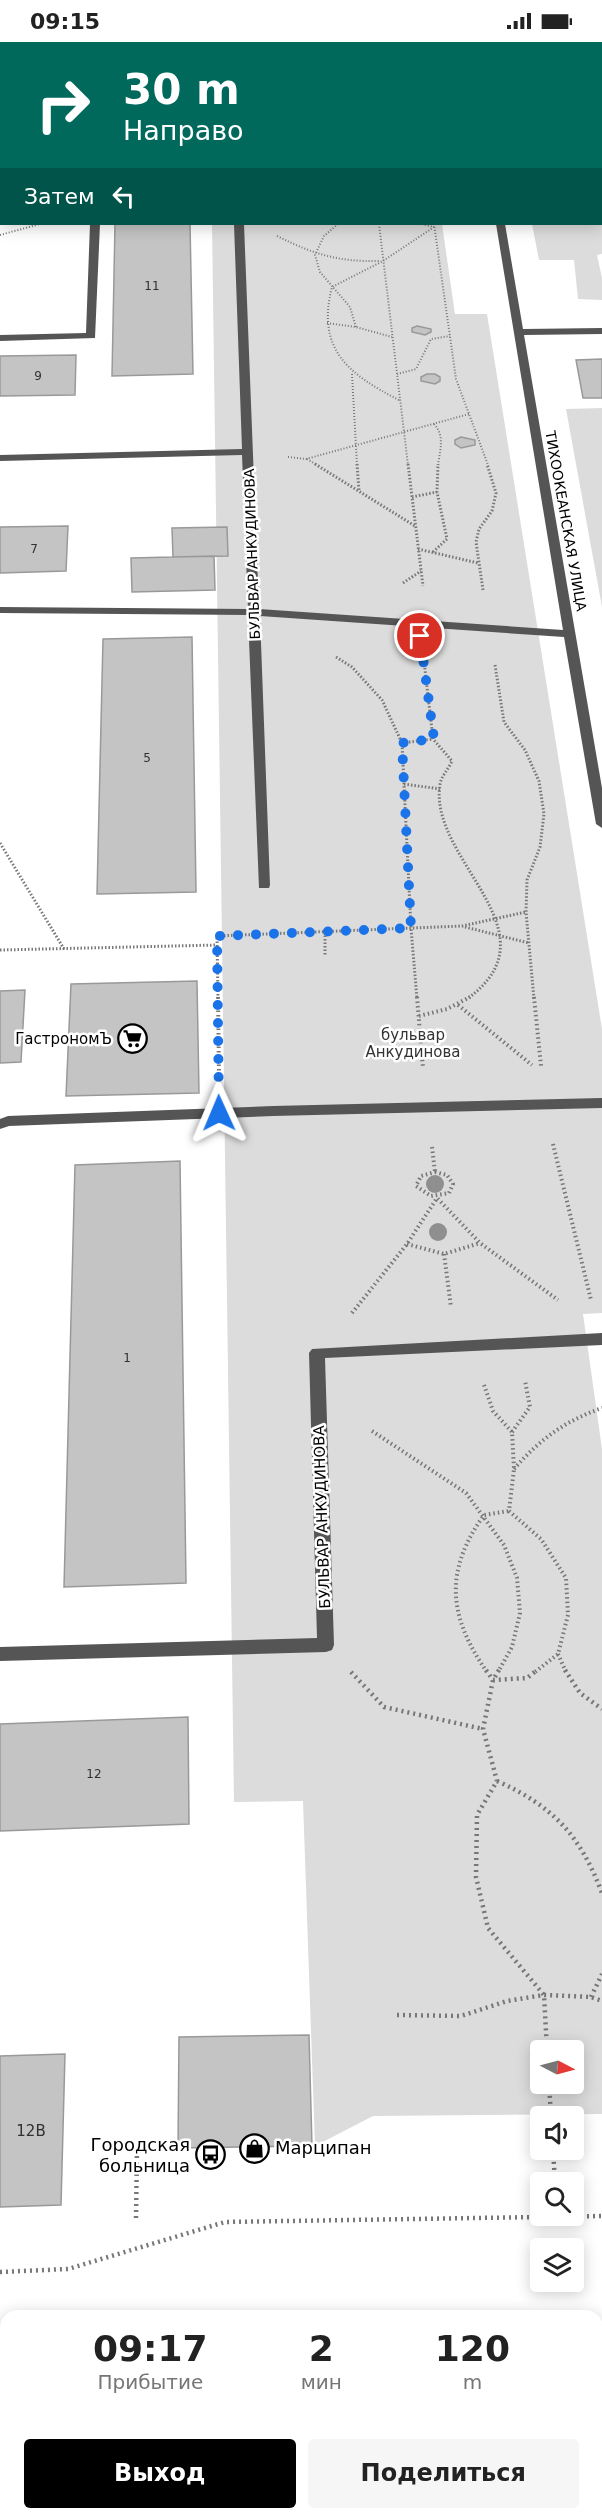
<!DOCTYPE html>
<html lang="ru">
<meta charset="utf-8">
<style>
body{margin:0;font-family:"DejaVu Sans",sans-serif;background:#f6f6f6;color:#222;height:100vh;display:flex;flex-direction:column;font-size:22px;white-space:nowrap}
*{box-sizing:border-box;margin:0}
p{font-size:20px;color:#767676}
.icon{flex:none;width:33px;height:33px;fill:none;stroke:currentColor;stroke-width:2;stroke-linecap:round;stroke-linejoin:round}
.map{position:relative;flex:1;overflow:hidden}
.drawer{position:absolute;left:0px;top:2268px;width:603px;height:210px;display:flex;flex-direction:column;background:#fff;border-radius:18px 18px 0 0;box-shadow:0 3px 15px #0003}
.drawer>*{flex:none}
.banner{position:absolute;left:0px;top:0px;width:603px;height:183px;box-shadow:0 3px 15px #0003;background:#00695c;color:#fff;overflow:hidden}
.needle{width:39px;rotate:96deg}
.controls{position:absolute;left:530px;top:1998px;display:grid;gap:12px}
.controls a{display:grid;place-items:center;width:54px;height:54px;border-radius:6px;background:#fff;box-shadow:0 3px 15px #0003;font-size:30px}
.pin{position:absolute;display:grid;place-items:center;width:51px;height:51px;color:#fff;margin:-26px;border:3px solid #fff;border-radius:50%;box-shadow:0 2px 6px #0007}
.me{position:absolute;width:66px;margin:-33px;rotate:359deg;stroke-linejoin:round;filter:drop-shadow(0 0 4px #0008)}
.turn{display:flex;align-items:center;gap:21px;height:126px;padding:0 24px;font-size:27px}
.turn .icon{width:78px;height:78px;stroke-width:2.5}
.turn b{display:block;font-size:42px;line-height:51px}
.then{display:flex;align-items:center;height:57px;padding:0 24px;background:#0003;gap:12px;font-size:22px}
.eta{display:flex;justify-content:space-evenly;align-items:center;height:102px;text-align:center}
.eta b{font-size:36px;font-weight:700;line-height:42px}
.action{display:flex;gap:12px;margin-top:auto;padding:12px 24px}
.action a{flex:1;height:69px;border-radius:6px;background:#000;color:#fff;font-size:24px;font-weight:700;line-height:69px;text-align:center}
.action a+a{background:#f6f6f6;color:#222}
.status{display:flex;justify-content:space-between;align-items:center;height:42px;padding:0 30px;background:#fff;direction:ltr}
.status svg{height:16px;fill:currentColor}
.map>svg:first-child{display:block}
</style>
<div class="status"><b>09:15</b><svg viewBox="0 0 49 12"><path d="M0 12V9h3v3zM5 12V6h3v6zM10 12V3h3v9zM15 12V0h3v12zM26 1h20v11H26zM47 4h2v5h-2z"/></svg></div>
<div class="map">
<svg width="602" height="2478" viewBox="0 0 602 2478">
<rect width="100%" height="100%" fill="#fff"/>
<path fill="#dcdcdc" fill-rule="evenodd" d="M602,160V212L597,213L602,236V258L578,257L574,218H539L532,182H602Z
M212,182H442L455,272H487L602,987V1271L583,1272L602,1407V2072L373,2074L315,2104L303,1759L234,1760ZM540,2008H573V2042H540Z
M602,366V565L566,367Z"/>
<path fill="#c4c4c4" stroke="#999" stroke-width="1.5" d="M50,0H133L50,2Z
M115,182H190L193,332L112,334Z
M417,284L431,287V290L425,293L412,290V286Z
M76,313L75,353L0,354V314Z
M602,317V356H583L576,318Z
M427,332H435L440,335V339L435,342L421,339V335Z
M461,395L475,398V403L461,406L455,402V398Z
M68,484L66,529L0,531V485Z
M227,485L228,514L173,515L172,486Z
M214,514L215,548L132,550L131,516Z
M192,595L196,850L97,852L103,597Z
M197,939L199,1051L66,1054L71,942Z
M25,948L21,1020L0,1021V949Z
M180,1119L186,1541L64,1545L75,1123Z
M188,1675L189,1782L0,1789V1682Z
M309,1993L312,2104L178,2106L179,1995Z
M65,2012L61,2163L0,2165V2014Z"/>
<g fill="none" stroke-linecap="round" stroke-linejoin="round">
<path stroke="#777" stroke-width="2" stroke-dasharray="1 2" stroke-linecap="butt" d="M338,182L324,194L315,213L320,230L350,265L356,285
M379,182L408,423
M422,182L434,185
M434,182L456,337L488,423
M0,193L40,182
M277,194C313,212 338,220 379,219
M327,281L356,285L392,295
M352,332L357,423
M397,332L416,327L431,297L450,294
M399,358C348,332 316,307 332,245L383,219L434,185
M434,382C445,393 440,409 438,423
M288,415L306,417L469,372
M307,417L317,423"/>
<path stroke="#777" stroke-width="3" stroke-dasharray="1.5 2" stroke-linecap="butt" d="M315,422L415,484
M357,422L359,449
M408,422L423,544
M412,455L437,450
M418,507L478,521
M433,510L447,497L437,450L438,422
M403,541L421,529
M483,548L476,500L479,487L492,469L496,451L487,422
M336,615L352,625L382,658L402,701L411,886L417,957
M424,619L433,697L452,719C448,728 441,734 440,743C428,818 560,890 467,957
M495,623L504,680L525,708L539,739L544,772L540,805L527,838L526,870L534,957
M402,701L433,697
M404,742L440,747
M0,801L64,907
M465,885L529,901
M325,890V914
M0,908L217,903
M218,957L217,894L462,884L526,870"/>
<path stroke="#777" stroke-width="4" stroke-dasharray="1.5 3" stroke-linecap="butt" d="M218,955L219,1033
M417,955L423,1026
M534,955L541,1024
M458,963L532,1023
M419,974L447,967L470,955
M553,1102L591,1258
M432,1105L435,1130
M435,1130L447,1133L453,1142L449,1151L431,1154L416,1144L421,1134Z
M407,1202L444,1212L480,1201
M444,1212L451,1265
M352,1271L407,1202L437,1156L480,1201L558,1258
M484,1343L493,1369L512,1390L514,1427L509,1469
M372,1389L466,1451L504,1503L517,1536L520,1571L512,1605L498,1630
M512,1390L530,1365L525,1339
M514,1427C540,1397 565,1379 602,1366
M509,1469L541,1497L566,1536L568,1573L558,1612L535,1630
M558,1612L566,1630
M487,1630C448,1574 444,1529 484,1473L509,1469"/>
<path stroke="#777" stroke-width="4.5" stroke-dasharray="2 4" stroke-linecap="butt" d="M486,1628L493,1638L527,1636L537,1628
M499,1628L493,1638L483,1687L497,1739L477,1773L476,1835L488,1886L544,1953L547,2008
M565,1628L580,1651L602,1667
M351,1630L384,1665L483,1687
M497,1739C553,1764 580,1793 602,1851
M591,1955L602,1932
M397,1973L461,1974L507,1959L544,1953L591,1955L602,1959
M549,2042L551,2074
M553,2108L555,2140
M136,2176L137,2106
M0,2230L68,2227L225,2180L602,2174"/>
<path fill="#555" fill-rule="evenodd" d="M228,0H236V2H228Z
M464,0H472V2H464Z
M0,47H2V53H0Z
M0,137H2V143H0Z
M90,182H100L95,296L0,299V293L86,291Z
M234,182H244L259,567L563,588L496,182H505L523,287L602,286V292L524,293L602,746V786L596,782L564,595L260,574L270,843L269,846H259L248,573L0,571V565L248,567L242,413L0,419V413L242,407Z
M602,1056V1066L273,1074L9,1084L0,1087V1077L8,1074L273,1064Z
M602,1291V1303L325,1316L334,1603L332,1608L326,1610L0,1619V1605L317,1596L309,1311L312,1307Z"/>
<path fill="#000" fill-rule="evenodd" d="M597,2332H602V2352H597Z
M6,2350V2370L0,2371V2351Z"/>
</g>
<g fill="#8f8f8f">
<circle cx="435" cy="1142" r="9"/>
<circle cx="438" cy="1190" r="9"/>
</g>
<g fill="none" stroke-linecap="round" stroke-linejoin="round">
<path stroke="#1a73e8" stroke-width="10" stroke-dasharray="0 18" d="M219,1071L217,894L411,886L402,701L434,697L420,594"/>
</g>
<defs>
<symbol id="supermarket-ring" viewBox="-11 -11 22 22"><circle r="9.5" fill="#fff" stroke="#000" stroke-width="1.5"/><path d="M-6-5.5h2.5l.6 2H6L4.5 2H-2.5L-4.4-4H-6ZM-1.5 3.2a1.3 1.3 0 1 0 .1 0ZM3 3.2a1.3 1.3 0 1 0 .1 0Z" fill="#000"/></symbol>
<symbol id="shop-ring" viewBox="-11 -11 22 22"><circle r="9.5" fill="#fff" stroke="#000" stroke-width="1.5"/><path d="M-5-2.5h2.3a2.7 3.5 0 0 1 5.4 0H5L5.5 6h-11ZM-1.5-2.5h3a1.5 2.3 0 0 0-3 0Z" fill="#000"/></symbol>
<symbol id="bus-ring" viewBox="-11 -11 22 22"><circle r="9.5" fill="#fff" stroke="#000" stroke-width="1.5"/><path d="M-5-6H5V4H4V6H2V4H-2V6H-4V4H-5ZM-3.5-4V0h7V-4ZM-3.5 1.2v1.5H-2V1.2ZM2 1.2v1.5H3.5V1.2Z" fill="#000"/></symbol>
</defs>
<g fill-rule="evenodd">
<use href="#supermarket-ring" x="116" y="980" width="33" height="33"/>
<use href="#shop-ring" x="238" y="2090" width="33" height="33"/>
<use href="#bus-ring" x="194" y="2096" width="33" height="33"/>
</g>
<g text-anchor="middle" stroke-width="5" stroke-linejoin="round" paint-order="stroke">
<g font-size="12" fill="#313131">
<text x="152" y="248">11</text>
<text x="38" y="338">9</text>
<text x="34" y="511">7</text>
<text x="147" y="720">5</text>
<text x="127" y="1320">1</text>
<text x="94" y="1736">12</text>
</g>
<g font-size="14" fill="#000" stroke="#fff">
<text transform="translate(566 479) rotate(80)" y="5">ТИХООКЕАНСКАЯ УЛИЦА</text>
<text transform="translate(252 512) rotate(-92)" y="5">БУЛЬВАР АНКУДИНОВА</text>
</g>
<g font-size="15" fill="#333" stroke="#fff">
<text x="413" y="998">бульвар<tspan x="413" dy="17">Анкудинова</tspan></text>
</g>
<g font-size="15" fill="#000" stroke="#fff" text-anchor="end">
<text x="112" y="1002">ГастрономЪ</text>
</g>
<g font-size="15" fill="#000" stroke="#fff">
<text transform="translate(322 1475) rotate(-92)" y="5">БУЛЬВАР АНКУДИНОВА</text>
</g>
<g font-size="15" fill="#313131">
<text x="31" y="2094">12В</text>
</g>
<g font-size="18" fill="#000" stroke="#fff" text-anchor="end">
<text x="190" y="2109">Городская<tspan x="190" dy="21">больница</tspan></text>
<text x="275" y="2112" text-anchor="start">Марципан</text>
</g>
</g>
</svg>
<div class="controls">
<a><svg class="needle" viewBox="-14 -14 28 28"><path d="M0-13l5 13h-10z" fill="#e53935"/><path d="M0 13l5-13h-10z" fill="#767676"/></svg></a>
<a><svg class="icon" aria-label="sound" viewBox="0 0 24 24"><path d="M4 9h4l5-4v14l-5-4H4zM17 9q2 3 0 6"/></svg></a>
<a><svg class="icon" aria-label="search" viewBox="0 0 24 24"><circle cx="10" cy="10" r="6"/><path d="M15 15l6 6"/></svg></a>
<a><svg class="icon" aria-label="layers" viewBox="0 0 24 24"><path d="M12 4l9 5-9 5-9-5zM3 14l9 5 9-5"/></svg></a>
</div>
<div class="pin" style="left:420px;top:594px;background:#d93025"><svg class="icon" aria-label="arrive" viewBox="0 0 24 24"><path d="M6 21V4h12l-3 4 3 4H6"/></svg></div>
<svg class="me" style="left:219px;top:1071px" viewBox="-20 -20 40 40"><path d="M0-17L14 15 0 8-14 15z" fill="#1a73e8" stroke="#fff" stroke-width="4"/></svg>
<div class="banner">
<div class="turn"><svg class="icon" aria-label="right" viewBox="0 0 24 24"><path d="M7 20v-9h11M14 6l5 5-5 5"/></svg><div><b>30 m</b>Направо</div></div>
<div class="then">Затем<svg class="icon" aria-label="left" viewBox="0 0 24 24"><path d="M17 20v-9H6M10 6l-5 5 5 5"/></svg></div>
</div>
<section class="drawer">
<div class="eta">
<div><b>09:17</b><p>Прибытие</p></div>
<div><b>2</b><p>мин</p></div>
<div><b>120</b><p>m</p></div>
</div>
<div class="action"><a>Выход</a><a>Поделиться</a></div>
</section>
</div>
